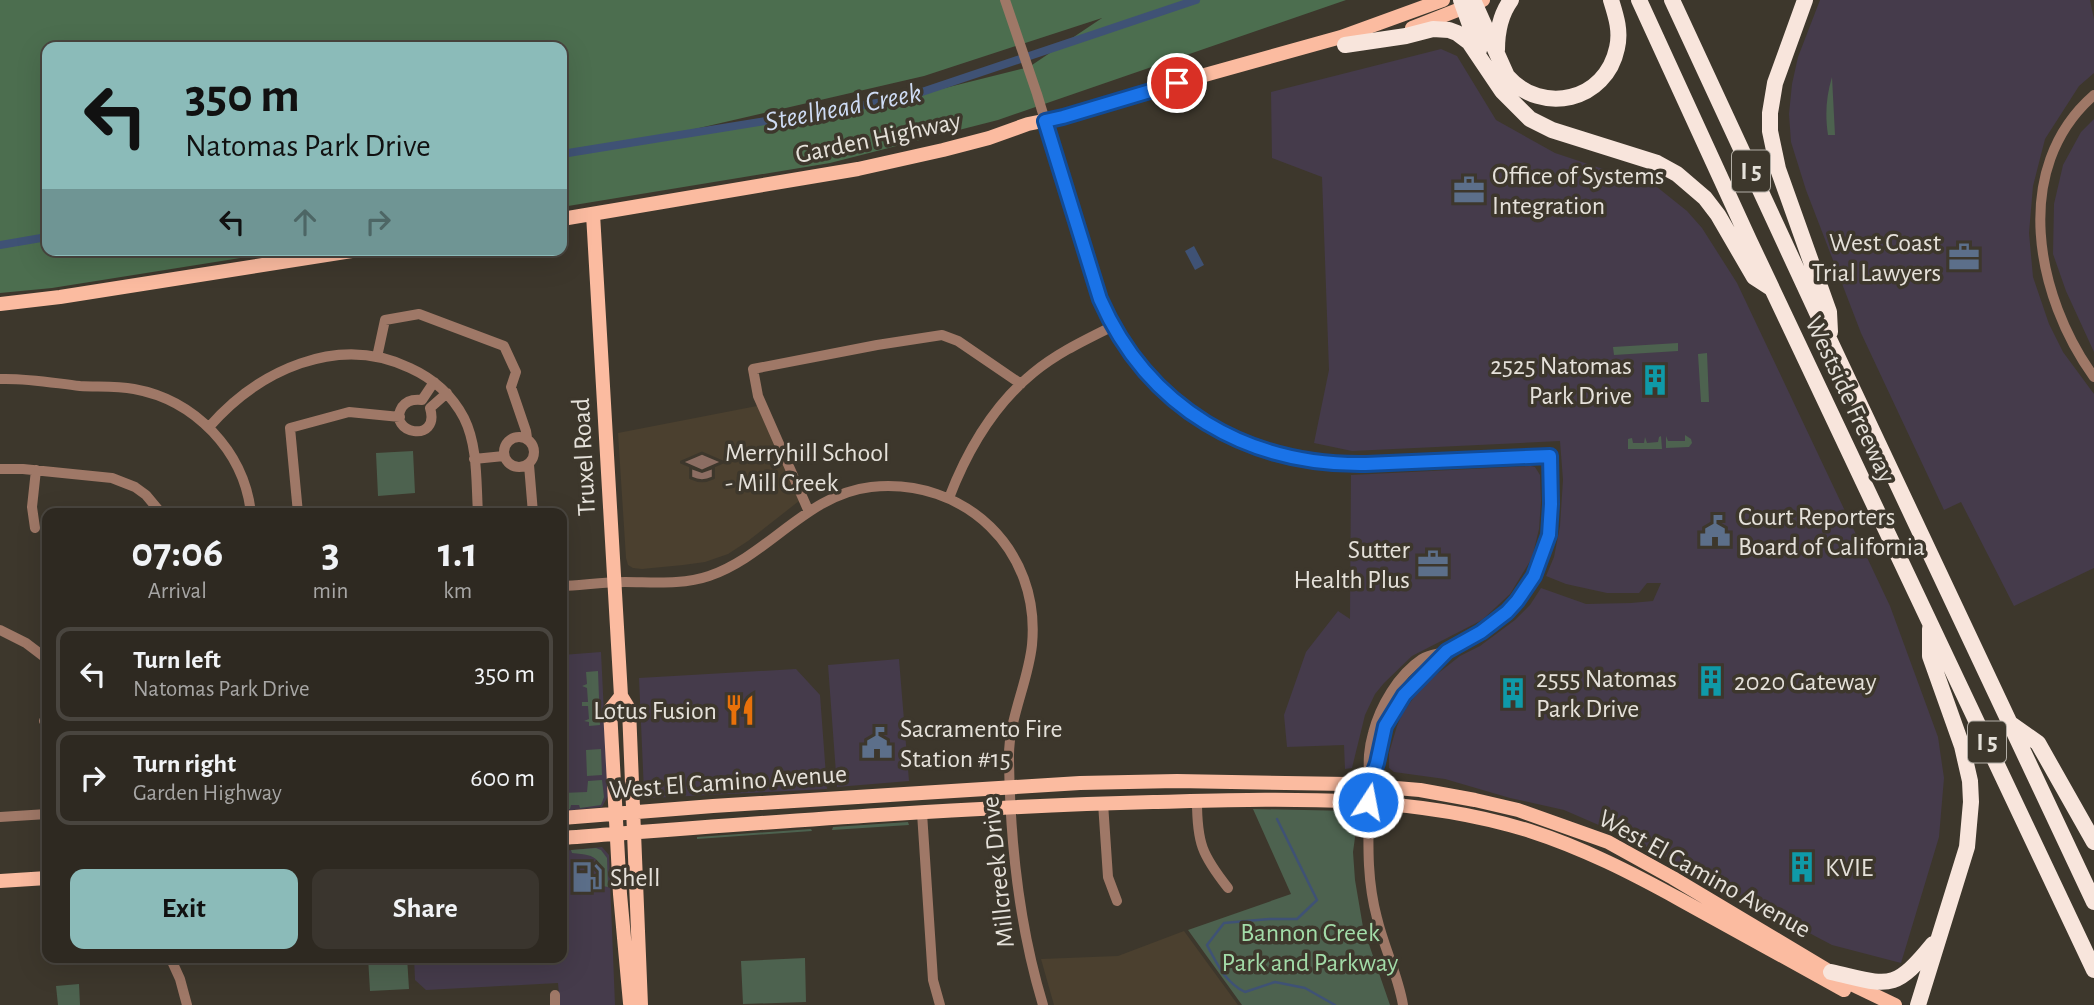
<!DOCTYPE html>
<style>
body{margin:0;font-family:"Alegreya Sans",sans-serif;background:#3a352e;color:#f1f3f6;height:100vh;display:flex;flex-direction:column;font-size:26px;white-space:nowrap}
*{box-sizing:border-box;margin:0}
p{font-size:23px;color:#a7a6a5}
.icon{flex:none;width:38px;height:38px;fill:none;stroke:currentColor;stroke-width:2;stroke-linecap:round;stroke-linejoin:round}
.map{position:relative;flex:1;overflow:hidden}
.side{position:absolute;left:42px;top:508px;width:525px;height:455px;display:flex;flex-direction:column;background:#2e2921;border-radius:14px;box-shadow:0 7px 28px #0002,0 0 0 2px #49453f}
.side>*{flex:none}
.banner{position:absolute;left:42px;top:42px;width:525px;height:214px;border-radius:14px;box-shadow:0 7px 28px #0002,0 0 0 2px #49453f;background:#8bbbb9;color:#111;overflow:hidden}
.pin{position:absolute;display:grid;place-items:center;width:60px;height:60px;color:#fff;margin:-30px;border:4px solid #fff;border-radius:50%;box-shadow:0 2px 7px #0007}
.me{position:absolute;width:77px;margin:-38px;rotate:11deg;stroke-linejoin:round;filter:drop-shadow(0 0 5px #0008)}
.turn{display:flex;align-items:center;gap:24px;height:147px;padding:0 28px;font-size:32px}
.turn .icon{width:91px;height:91px;stroke-width:2.5}
.turn b{display:block;font-size:49px;line-height:60px}
.lanes{display:flex;align-items:center;height:66px;padding:0 28px;background:#0003;justify-content:center;gap:35px;direction:ltr}
.lanes .off{opacity:.35}
.eta{display:flex;justify-content:space-evenly;align-items:center;height:119px;text-align:center}
.eta b{font-size:42px;font-weight:700;line-height:49px}
.cta{display:flex;gap:14px;margin-top:auto;padding:14px 28px}
.cta a{flex:1;height:80px;border-radius:14px;background:#8bbbb9;color:#111;font-size:28px;font-weight:700;line-height:80px;text-align:center}
.cta a+a{background:#3a352e;color:#f1f3f6}
ul{padding:0;list-style:none}
li{display:flex;align-items:center;gap:21px;height:94px;margin:0 14px 10px;padding:0 14px;border:4px solid #49453f;border-radius:14px}
li div{flex:1}
li b{display:block;font-size:26px}
li em{font-style:normal}
.map>svg:first-child{display:block}
</style>
<div class="map">
<svg width="2094" height="1005" viewBox="0 0 2094 1005">
<rect width="100%" height="100%" fill="#3d372c"/>
<path fill="#453b4b" d="M1820,0H2090L2094,19V73L2079,86L2045,139L2033,186L2029,233L2033,277L2049,324L2063,352L2094,394V568L2014,606L1961,502L1944,510L1861,333L1806,190L1791,142L1789,114L1792,84L1798,57Z
M1441,49L1457,56L1496,120L1555,153L1657,187L1687,211L1702,228L1737,283L1890,606L1938,737L1944,778L1939,837L1901,963L1832,945L1631,839L1564,810L1510,798L1445,779L1394,772L1389,768V753L1397,726L1402,714L1422,686L1460,656L1480,646L1515,620L1530,605L1541,588L1586,604L1631,603L1653,601L1661,583H1647L1639,593H1607L1566,584L1546,576L1554,557L1560,526L1563,480L1560,441L1352,451L1314,443L1329,370L1322,177L1272,158L1271,92Z
M2094,119V352L2066,291L2053,254L2054,204L2063,165L2081,132Z
M1531,466L1535,467L1540,475L1541,501L1539,529L1532,558L1510,594L1482,620L1412,656L1384,683L1375,694L1365,715L1352,768L1345,769L1344,745L1287,747L1284,715L1306,652L1338,611L1350,619L1351,475Z
M601,652L608,796L602,807L562,811V655Z
M899,659L909,781L837,787L828,665Z
M796,669L820,695L827,789L650,798L644,792L639,678Z
M602,847L609,855L615,1005H560L558,983L426,990L415,980L414,957H562V851Z"/>
<path fill="#4b402f" d="M757,406L799,501L748,541L728,554L705,562L683,565L642,569L633,568L628,565L626,558L618,433Z
M1184,931L1238,1005H1054L1041,959L1118,956Z"/>
<path fill="#4d624f" d="M1832,77L1835,135H1828C1825,115 1826,97 1832,77Z
M1678,343V351L1614,355L1613,347Z
M1707,353L1709,402H1701L1698,354Z
M1685,435L1691,439L1692,443L1689,447L1666,448V436L1668,441H1685Z
M1661,436L1662,449H1628V439L1632,438L1633,443H1644L1645,437L1647,443L1658,442L1659,437Z
M413,451L415,493L378,496L376,453Z
M598,671L600,725L589,726V722L584,721L589,719L588,706H582V702H588L587,688L582,686L587,684L586,672Z
M601,749L602,775L587,776L586,750Z
M602,780L604,797L601,805L580,808L579,805H571L570,809H562V793L587,792L588,781Z
M1253,809L1351,811L1357,823L1353,852L1355,880L1363,927L1390,1005H1242L1188,930L1291,894Z
M908,822L909,825L832,830L833,827Z
M811,829L812,831L697,839V837Z
M596,848L601,850L607,858L608,887L603,886C601,859 599,855 572,853L571,850Z
M368,957H407L409,989L370,991Z
M805,958L806,1002L743,1004L741,961Z
M79,984L80,1005H58L56,986Z"/>
<path fill="#4c6e4f" fill-rule="evenodd" d="M0,0H1346L998,120L830,163L562,207V47H47V250H290L52,288L0,293ZM1102,18L1029,67L901,99L604,150L924,76Z"/>
<path fill="#3f5275" d="M1194,246L1204,265L1195,270L1185,251Z"/>
<g fill="none" stroke-linecap="round" stroke-linejoin="round">
<path stroke="#3f5275" stroke-width="2.5" d="M1277,819L1317,900L1297,919H1269L1224,923L1207,945C1217,964 1225,982 1245,992L1275,982L1305,988L1335,1005"/>
<path stroke="#3f5275" stroke-width="8" d="M562,154L901,99L1196,0
M0,245L47,237"/>
<path stroke="#9f7867" stroke-width="10" d="M1005,0L1037,94L1099,299C1151,409 1245,466 1366,464L1550,456C1553,520 1551,582 1493,624C1483,631 1471,636 1461,642C1456,645 1452,649 1447,651C1439,654 1430,654 1422,659C1398,675 1380,706 1373,733C1367,754 1369,766 1369,786C1369,831 1365,874 1377,918C1384,948 1398,975 1403,1005
M2094,95C2010,168 2036,297 2094,377
M377,357L385,320L419,314L504,346L516,372L511,387L526,431L527,438
M0,379C28,378 53,383 80,386C98,387 116,386 134,389C195,400 244,451 251,513
M434,382L422,400C414,399 407,400 402,407C386,434 441,444 430,408L447,393
M209,427C258,371 337,333 410,368C432,378 452,395 464,418C478,446 476,482 478,513
M504 452a15 15 0 1 1 30 0a15 15 0 1 1-30 0Z
M474,459L504,456
M529,465L533,513
M0,469H23L112,478L135,487L146,495L161,513
M949,498C967,451 994,405 1033,373C1057,353 1085,340 1113,326
M809,512L758,396L753,369L877,345L942,335L958,341L1021,384
M298,513L290,428L349,412L400,417
M35,528L32,507L36,470
M562,586C583,585 604,582 625,582C653,582 683,585 709,576C768,556 807,494 871,487C965,477 1041,550 1032,645C1028,683 1008,720 1009,759C1010,841 1019,926 1043,1005
M0,630L26,643L47,659
M44,721L47,719
M1370,781C1378,758 1380,734 1392,712C1406,687 1429,673 1447,651
M1197,801C1197,843 1202,855 1228,888
M1103,803L1108,877L1117,901
M922,813L933,980L940,1005
M0,817L47,814
M170,957L180,979L187,1005
M555,995V1005"/>
<path stroke="#fbbba0" stroke-width="14" d="M1412,28L1483,0
M593,214L621,696L629,709L641,1005
M562,219L858,169L943,150L989,138L1028,124L1063,117L1133,95L1341,37L1443,0
M0,304L60,297L358,250
M621,696L610,710L620,894L630,1003L631,1005
M562,818L713,806L1080,783L1177,781L1348,784L1420,790L1475,800L1518,810L1608,842L1673,878L1847,982L1895,1005
M562,838C759,823 956,807 1153,802C1278,799 1409,793 1530,831C1583,848 1632,873 1681,900C1735,930 1790,960 1844,990
M0,881L47,878"/>
<path stroke="#f8e5dc" stroke-width="16" d="M1461,0L1479,50
M1473,0L1507,76C1542,116 1606,101 1617,48C1621,31 1616,16 1611,0
M1639,0L1749,240L2094,970
M1672,0L1830,341L2094,902
M1805,0L1775,83L1770,113V131L1778,169L1829,312L1830,332
M1345,45L1406,36L1433,29L1449,30L1457,33L1469,42L1502,91L1530,119L1552,130L1657,163L1677,174L1705,198L1718,215L1754,277L1771,288
M1497,50C1497,31 1500,15 1511,0
M2011,724L2038,743L2094,842
M1831,972C1889,985 1893,993 1933,944
M1918,1005L1967,847L1971,802L1970,781L1962,746L1930,656V629"/>
</g>
<g fill="none" stroke-linecap="round" stroke-linejoin="round">
<defs>
<path id="route" d="M1177,83L1063,117L1045,121L1100,299C1148,408 1247,466 1366,464L1550,456L1551,504L1549,535L1534,576L1517,601L1507,612L1481,632L1447,651L1404,695L1385,726L1377,763L1369,785L1368,802"/>
</defs>
<use href="#route" stroke="#114b97" stroke-width="18"/>
<use href="#route" stroke="#1a73e8" stroke-width="12"/>
</g>
<defs>
<symbol id="office-bare" viewBox="-9 -9 18 18"><path d="M-6-3h4V-5.5h4V-3h4V5H-6ZM-1-4.5V-3h2v-1.5ZM-6 0V1H6V0Z" fill="#5c6f8a" stroke="#3d372c" stroke-width="2.5" paint-order="stroke"/></symbol>
<symbol id="building-bare" viewBox="-9 -9 18 18"><path d="M-4-6H4V6H1V3H-1V6H-4ZM-2.5-4.3h1.7v1.8h-1.7ZM.8-4.3h1.7v1.8H.8ZM-2.5-1h1.7V.8h-1.7ZM.8-1h1.7V.8H.8Z" fill="#0f9aa8" stroke="#3d372c" stroke-width="2.5" paint-order="stroke"/></symbol>
<symbol id="school-bare" viewBox="-9 -9 18 18"><path d="M0-5L7-2L0 1L-7-2ZM-4 1L0 2.5L4 1V4Q0 6-4 4Z" fill="#8d6e63" stroke="#3d372c" stroke-width="2.5" paint-order="stroke"/></symbol>
<symbol id="civic-bare" viewBox="-9 -9 18 18"><path d="M-.6-6.5H3V-4.5H.6V-3L4-1V1h2V6H-6V1h2V-1L-.6-3ZM-1.2 2.5V6h2.4V2.5Z" fill="#5c6f8a" stroke="#3d372c" stroke-width="2.5" paint-order="stroke"/></symbol>
<symbol id="restaurant-bare" viewBox="-9 -9 18 18"><path d="M-5-6h1v4h1v-4h1v4h1v-4h1v5L-1.5 .5V6h-2V.5L-5-1ZM5-6V6H3V1.5H1.5Q1.5-4 5-6Z" fill="#e8710a" stroke="#3d372c" stroke-width="2.5" paint-order="stroke"/></symbol>
<symbol id="fuel-bare" viewBox="-9 -9 18 18"><path d="M-5.5-6h7V0h2V4h1.3V-2.5L3-4.5l.8-.8L6-3V5H2.5V1h-1V6h-7ZM-4.2-4.7v3.2H.2V-4.7Z" fill="#5c6f8a" stroke="#3d372c" stroke-width="2.5" paint-order="stroke"/></symbol>
</defs>
<g fill-rule="evenodd">
<use href="#office-bare" x="1447" y="168" width="44" height="44"/>
<use href="#office-bare" x="1942" y="235" width="44" height="44"/>
<use href="#building-bare" x="1633" y="358" width="44" height="44"/>
<use href="#school-bare" x="680" y="445" width="44" height="44"/>
<use href="#civic-bare" x="1693" y="509" width="44" height="44"/>
<use href="#office-bare" x="1411" y="542" width="44" height="44"/>
<use href="#building-bare" x="1689" y="659" width="44" height="44"/>
<use href="#building-bare" x="1491" y="671" width="44" height="44"/>
<use href="#restaurant-bare" x="718" y="688" width="44" height="44"/>
<use href="#civic-bare" x="855" y="721" width="44" height="44"/>
<use href="#building-bare" x="1780" y="845" width="44" height="44"/>
<use href="#fuel-bare" x="565" y="855" width="44" height="44"/>
</g>
<g text-anchor="middle" stroke-width="7" stroke-linejoin="round" paint-order="stroke">
<g fill="#3d372c" stroke="#b3aea6" stroke-width="2">
<rect x="1732" y="150.5" width="38" height="41" rx="5"/>
<rect x="1968" y="721.5" width="38" height="41" rx="5"/>
</g>
<g font-size="24" font-weight="bold" fill="#e5e1da">
<text x="1751" y="179">I 5</text>
<text x="1987" y="750">I 5</text>
</g>
<g font-size="26" fill="#e5e1da" stroke="#3d372c">
<text transform="translate(878 137) rotate(-12)" y="9">Garden Highway</text>
<text transform="translate(1851 399) rotate(65)" y="9">Westside Freeway</text>
<text transform="translate(583 457) rotate(-93)" y="9">Truxel Road</text>
<text transform="translate(728 781) rotate(-4)" y="9">West El Camino Avenue</text>
<text transform="translate(997 872) rotate(-96)" y="9">Millcreek Drive</text>
<text transform="translate(1705 873) rotate(29)" y="9">West El Camino Avenue</text>
</g>
<g font-size="26" fill="#e5e1da" stroke="#3d372c" text-anchor="start">
<text x="1492" y="184">Office of Systems<tspan x="1492" dy="30">Integration</tspan></text>
<text x="1941" y="251" text-anchor="end">West Coast<tspan x="1941" dy="30">Trial Lawyers</tspan></text>
<text x="1632" y="374" text-anchor="end">2525 Natomas<tspan x="1632" dy="30">Park Drive</tspan></text>
<text x="725" y="461">Merryhill School<tspan x="725" dy="30">- Mill Creek</tspan></text>
<text x="1738" y="525">Court Reporters<tspan x="1738" dy="30">Board of California</tspan></text>
<text x="1410" y="558" text-anchor="end">Sutter<tspan x="1410" dy="30">Health Plus</tspan></text>
<text x="1536" y="687">2555 Natomas<tspan x="1536" dy="30">Park Drive</tspan></text>
<text x="1734" y="690">2020 Gateway</text>
<text x="717" y="719" text-anchor="end">Lotus Fusion</text>
<text x="900" y="737">Sacramento Fire<tspan x="900" dy="30">Station #15</tspan></text>
<text x="1825" y="876">KVIE</text>
<text x="610" y="886">Shell</text>
</g>
<g font-size="26" fill="#a2dba8" stroke="#3d372c">
<text x="1310" y="941">Bannon Creek<tspan x="1310" dy="30">Park and Parkway</tspan></text>
</g>
<g font-size="28" font-style="italic" fill="#cedbf4" stroke="#3d372c">
<text transform="translate(843 106) rotate(-11)" y="10">Steelhead Creek</text>
</g>
</g>
</svg>
<div class="pin" style="left:1177px;top:83px;background:#d93025"><svg class="icon" aria-label="arrive" viewBox="0 0 24 24"><path d="M6 21V4h12l-3 4 3 4H6"/></svg></div>
<svg class="me" style="left:1368px;top:802px" viewBox="-20 -20 40 40"><circle r="17" fill="#1a73e8" stroke="#fff" stroke-width="3"/><path d="M0-11L8 9 0 5-8 9z" fill="#fff"/></svg>
<div class="banner">
<div class="turn"><svg class="icon" aria-label="left" viewBox="0 0 24 24"><path d="M17 20v-9H6M10 6l-5 5 5 5"/></svg><div><b>350 m</b>Natomas Park Drive</div></div>
<div class="lanes"><svg class="icon" aria-label="left" viewBox="0 0 24 24"><path d="M17 20v-9H6M10 6l-5 5 5 5"/></svg><svg class="icon off" aria-label="ahead" viewBox="0 0 24 24"><path d="M12 20V5M6 11l6-6 6 6"/></svg><svg class="icon off" aria-label="right" viewBox="0 0 24 24"><path d="M7 20v-9h11M14 6l5 5-5 5"/></svg></div>
</div>
<section class="side">
<div class="eta">
<div><b>07:06</b><p>Arrival</p></div>
<div><b>3</b><p>min</p></div>
<div><b>1.1</b><p>km</p></div>
</div>
<ul>
<li><svg class="icon" aria-label="left" viewBox="0 0 24 24"><path d="M17 20v-9H6M10 6l-5 5 5 5"/></svg><div><b>Turn left</b><p>Natomas Park Drive</p></div><em>350 m</em></li>
<li><svg class="icon" aria-label="right" viewBox="0 0 24 24"><path d="M7 20v-9h11M14 6l5 5-5 5"/></svg><div><b>Turn right</b><p>Garden Highway</p></div><em>600 m</em></li>
</ul>
<div class="cta"><a>Exit</a><a>Share</a></div>
</section>
</div>
